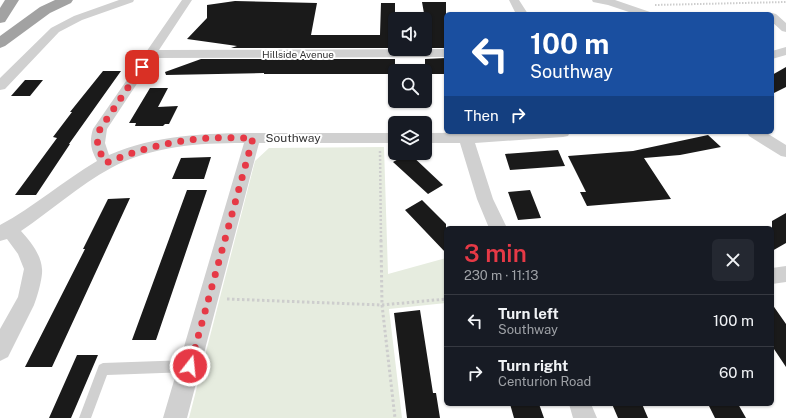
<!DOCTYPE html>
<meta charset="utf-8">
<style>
body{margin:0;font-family:"Public Sans",sans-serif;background:#242831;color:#f1f3f6;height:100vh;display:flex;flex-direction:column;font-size:15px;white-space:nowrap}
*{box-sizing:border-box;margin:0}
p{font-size:13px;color:#9ea1a6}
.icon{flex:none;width:22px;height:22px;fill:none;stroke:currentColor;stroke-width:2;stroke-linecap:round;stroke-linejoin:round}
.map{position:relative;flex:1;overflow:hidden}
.details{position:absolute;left:444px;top:226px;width:330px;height:180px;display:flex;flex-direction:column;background:#171b24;border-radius:6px;box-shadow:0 1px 3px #0004}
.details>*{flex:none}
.guide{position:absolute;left:444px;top:12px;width:330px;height:122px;border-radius:6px;box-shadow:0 1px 3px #0004;background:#1a4fa0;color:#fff;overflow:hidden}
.controls{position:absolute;left:388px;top:12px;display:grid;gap:8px}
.controls a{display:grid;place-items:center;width:44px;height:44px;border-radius:6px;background:#171b24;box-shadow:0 1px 3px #0004;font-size:20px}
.pin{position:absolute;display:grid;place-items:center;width:34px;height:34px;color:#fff;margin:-17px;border-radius:8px;box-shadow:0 2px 6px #0006}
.me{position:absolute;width:44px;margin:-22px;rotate:16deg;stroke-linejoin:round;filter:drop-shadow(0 0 3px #0008)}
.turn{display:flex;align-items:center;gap:14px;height:84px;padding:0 20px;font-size:18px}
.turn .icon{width:52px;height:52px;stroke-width:2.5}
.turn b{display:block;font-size:28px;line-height:34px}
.then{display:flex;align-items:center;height:38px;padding:0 20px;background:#0003;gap:8px;font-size:15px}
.round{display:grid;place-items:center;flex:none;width:42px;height:42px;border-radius:6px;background:#242831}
.overview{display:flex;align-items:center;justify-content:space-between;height:68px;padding:0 20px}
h1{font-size:24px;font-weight:600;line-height:30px;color:#e63946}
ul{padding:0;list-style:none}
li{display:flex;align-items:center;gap:12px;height:52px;padding:0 20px;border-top:1px solid #363941}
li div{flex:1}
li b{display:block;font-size:15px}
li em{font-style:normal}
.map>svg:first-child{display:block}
</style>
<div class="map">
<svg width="786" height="418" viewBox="0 0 786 418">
<rect width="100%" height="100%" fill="#fff"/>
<path fill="#e6ecdf" d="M384,147L388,274L446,258V303L389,309L402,418H189L255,161L269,148Z"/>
<path fill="#1a1a1a" d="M235,1L317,3L311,35H380L381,3H395V48H231L237,46L187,39L207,18V5Z
M422,2H446V48H425V19Z
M446,58V74H425V59Z
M201,59H395V71L394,74H264V73L166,75L165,72Z
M786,67V87L772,94V75Z
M103,71H121L69,144H70L36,195H15L57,138L53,137L72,112H70Z
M25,80H43L30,96H11Z
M150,88H168L158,107L178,106L169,124H165L163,126H135L136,123H129Z
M708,135L721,147L680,155L644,158L671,199L587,206L580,192H586L568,156L633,151Z
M558,150L565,166L510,170L505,154Z
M409,153L443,185L428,194L393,162Z
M211,157L204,179H172L181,158Z
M187,190H207L156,340H132Z
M530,190L541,218L518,220L508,192Z
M130,198L52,367H25L85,249H83L108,199Z
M422,200L446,224V253L405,210Z
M786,213V243L772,251V221Z
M772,304L786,324V367L772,346Z
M420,310L433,393H436L440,418H407L394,313Z
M77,355H98L71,418H49Z
M510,404H539L544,418H514Z
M612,404H642L648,418H618Z
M708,404H738L746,418H715Z"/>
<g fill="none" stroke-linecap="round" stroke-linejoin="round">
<path stroke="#cdcdcd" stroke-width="2" stroke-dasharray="1.5 1.5" stroke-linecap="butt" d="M655,5L786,2"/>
<path stroke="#cdcdcd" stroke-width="2.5" stroke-dasharray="2 2" stroke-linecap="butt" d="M380,151L381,241"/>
<path stroke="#cdcdcd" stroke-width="3" stroke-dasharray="2.5 2.5" stroke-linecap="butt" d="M381,240L382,305L395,418
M227,299L382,305L446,299"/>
<path fill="#d0d0d0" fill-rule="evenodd" d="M189,360L193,362L195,366L193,370L189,372L107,375L91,418H79L99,365L103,363Z"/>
<path fill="#d0d0d0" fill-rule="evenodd" d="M119,0H134L133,2L82,20L59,32L5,89L0,90V78L51,28L74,16Z
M182,0H192L159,50L446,49V57L154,58L107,129L105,143L109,155C162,132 220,133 277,133C316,133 356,133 395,133V143H259L187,418H163L244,143C198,143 152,146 111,168C79,185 51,211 21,231C30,241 41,254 42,269C43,277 37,298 34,305L8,357L0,361V329L18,297L24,269L18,254L7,239L0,241V225C34,207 63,181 97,161C91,150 89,142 93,129Z
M509,0H519L528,14H516Z
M592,0H615L650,12L652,14H635L608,5L593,2Z
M772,13L776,14L786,23V32L782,31L772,22V14H768Z
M786,47V55L772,59V51Z
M570,132L568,136L563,137L475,143L493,199L507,228H489L477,199L460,143H425V133Z
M747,132H765L786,145V157L781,156L749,136Z
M786,266V282L772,284V268Z
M569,404H591L597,418H573Z"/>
<path fill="#a2a2a2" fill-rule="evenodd" d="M5,0H19L5,22L0,23V8Z
M55,0H73L71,3L50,13L5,46L0,48V36L40,7Z"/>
</g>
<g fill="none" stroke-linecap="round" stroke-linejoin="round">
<path stroke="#e63946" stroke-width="7" stroke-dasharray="0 12.6" d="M142,67L100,129C95,145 98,149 106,163C135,151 166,142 198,139C216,137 235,138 253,138L190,366"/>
</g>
<g text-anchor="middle" stroke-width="4" stroke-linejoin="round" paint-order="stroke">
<g font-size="10" fill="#333" stroke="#fff">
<text x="298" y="58">Hillside Avenue</text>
</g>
<g font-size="12" fill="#333" stroke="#fff">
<text x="293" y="142">Southway</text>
</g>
</g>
</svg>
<div class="controls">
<a><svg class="icon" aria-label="sound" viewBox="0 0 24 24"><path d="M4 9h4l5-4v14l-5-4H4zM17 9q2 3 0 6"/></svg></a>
<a><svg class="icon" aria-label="search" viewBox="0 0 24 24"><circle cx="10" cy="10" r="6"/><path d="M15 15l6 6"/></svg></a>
<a><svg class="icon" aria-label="layers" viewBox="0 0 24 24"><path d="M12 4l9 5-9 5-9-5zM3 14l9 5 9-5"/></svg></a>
</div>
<div class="pin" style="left:142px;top:67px;background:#d93025"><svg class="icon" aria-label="arrive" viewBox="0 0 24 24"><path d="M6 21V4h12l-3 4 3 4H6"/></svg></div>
<svg class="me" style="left:190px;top:366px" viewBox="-20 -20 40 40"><circle r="17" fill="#e63946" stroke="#fff" stroke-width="3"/><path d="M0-11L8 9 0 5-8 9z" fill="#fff"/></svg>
<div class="guide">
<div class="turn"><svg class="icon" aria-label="left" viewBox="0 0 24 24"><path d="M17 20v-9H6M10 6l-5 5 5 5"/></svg><div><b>100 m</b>Southway</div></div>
<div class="then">Then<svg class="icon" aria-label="right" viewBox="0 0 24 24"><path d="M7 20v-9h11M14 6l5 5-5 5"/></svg></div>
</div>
<section class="details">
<div class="overview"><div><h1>3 min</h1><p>230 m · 11:13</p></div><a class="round"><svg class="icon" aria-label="close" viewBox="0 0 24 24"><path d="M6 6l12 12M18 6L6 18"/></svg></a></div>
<ul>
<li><svg class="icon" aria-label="left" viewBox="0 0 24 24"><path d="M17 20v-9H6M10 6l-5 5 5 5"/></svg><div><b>Turn left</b><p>Southway</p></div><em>100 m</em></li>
<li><svg class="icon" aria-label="right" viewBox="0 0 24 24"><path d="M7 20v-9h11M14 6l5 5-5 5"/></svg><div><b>Turn right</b><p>Centurion Road</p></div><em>60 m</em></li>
</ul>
</section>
</div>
